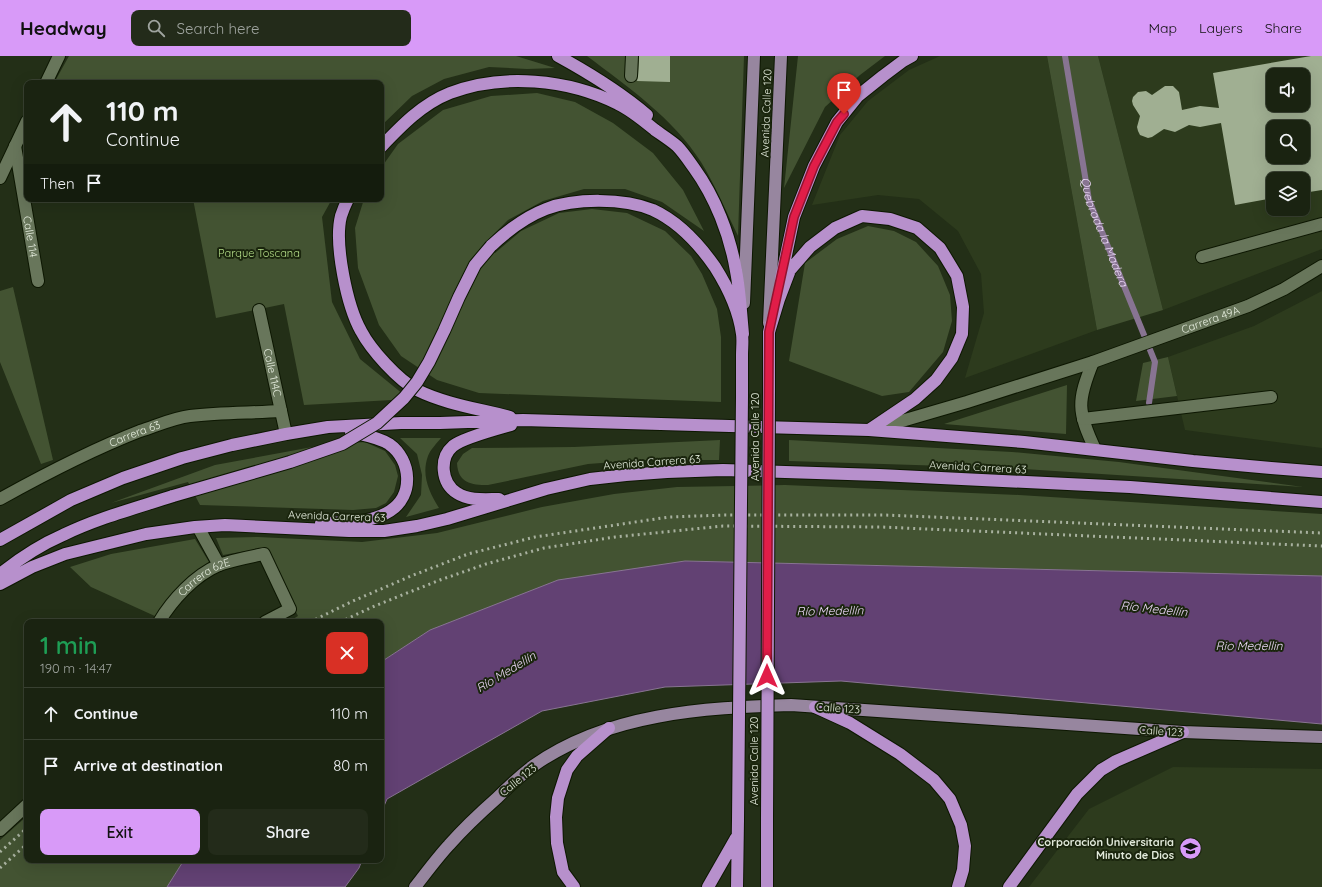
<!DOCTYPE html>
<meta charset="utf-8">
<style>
body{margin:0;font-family:Quicksand,sans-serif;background:#232b1a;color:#f1f3f6;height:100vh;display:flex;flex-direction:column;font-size:15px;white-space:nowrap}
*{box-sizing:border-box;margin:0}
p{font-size:13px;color:#9fa49f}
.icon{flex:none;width:22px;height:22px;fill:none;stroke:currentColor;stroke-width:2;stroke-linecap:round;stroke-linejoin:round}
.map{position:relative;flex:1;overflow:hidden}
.sheet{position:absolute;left:24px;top:563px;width:360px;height:244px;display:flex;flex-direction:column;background:#1a2311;border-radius:8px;box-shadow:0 4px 16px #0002,0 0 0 1px #384031}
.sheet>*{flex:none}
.banner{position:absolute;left:24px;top:24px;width:360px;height:122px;border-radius:8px;box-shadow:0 4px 16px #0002,0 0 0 1px #384031;background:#1a2311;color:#f1f3f6;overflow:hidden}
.controls{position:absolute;left:1266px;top:12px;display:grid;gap:8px}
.controls a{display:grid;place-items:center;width:44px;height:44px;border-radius:8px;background:#1a2311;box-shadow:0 4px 16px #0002,0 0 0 1px #384031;font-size:20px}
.pin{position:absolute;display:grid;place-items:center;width:34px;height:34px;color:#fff;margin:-41px -17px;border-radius:50% 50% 50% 0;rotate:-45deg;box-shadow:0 0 4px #0007}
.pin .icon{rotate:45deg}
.me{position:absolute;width:44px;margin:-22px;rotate:0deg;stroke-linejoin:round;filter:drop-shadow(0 0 3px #0008)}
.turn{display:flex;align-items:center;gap:14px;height:84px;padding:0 16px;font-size:18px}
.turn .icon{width:52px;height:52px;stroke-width:2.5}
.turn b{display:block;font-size:28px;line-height:34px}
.then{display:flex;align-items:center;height:38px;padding:0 16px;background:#0003;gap:8px;font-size:15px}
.round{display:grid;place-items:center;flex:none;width:42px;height:42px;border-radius:8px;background:#232b1a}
.summary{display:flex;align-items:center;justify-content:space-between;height:68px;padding:0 16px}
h1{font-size:24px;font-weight:600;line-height:30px;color:#1e9e55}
.action{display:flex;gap:8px;margin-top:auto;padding:8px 16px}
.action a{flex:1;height:46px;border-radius:8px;background:#d89af8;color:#111;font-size:16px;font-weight:600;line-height:46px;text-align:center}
.action a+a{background:#232b1a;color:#f1f3f6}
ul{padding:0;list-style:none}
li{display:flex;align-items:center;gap:12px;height:52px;padding:0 16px;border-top:1px solid #384031}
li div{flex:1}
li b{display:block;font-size:15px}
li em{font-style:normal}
header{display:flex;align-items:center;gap:24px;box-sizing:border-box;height:56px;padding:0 20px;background:#d89af8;color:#111}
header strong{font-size:19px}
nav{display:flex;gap:22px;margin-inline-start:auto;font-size:14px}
.search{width:280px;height:36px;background:#232b1a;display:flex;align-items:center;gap:10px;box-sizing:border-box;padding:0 14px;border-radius:8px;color:#9fa49f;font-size:15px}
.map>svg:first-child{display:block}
</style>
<header>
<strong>Headway</strong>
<div class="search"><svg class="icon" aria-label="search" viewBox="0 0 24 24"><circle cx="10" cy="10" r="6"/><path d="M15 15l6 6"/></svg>Search here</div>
<nav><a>Map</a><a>Layers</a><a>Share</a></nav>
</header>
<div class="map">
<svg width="1322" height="831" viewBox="0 0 1322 831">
<rect width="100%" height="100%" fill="#232f17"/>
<path fill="#2d3b1d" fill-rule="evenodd" d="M940,0H1047L1097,274L965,322L984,257L981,218L958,175L919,143L878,139L812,149L840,79L868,45L909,14Z
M1098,0H1322V193L1163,254ZM1273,19H1303V49H1273ZM1273,71H1303V101H1273ZM1273,123H1303V153H1273Z
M1322,235V392L1185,374L1168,301L1254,270Z
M1173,711L1322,713V831H1029L1089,753Z"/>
<path fill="#435332" d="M69,0H516L555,12L527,13L489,11L444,23L412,40L381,70V27H54Z
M587,0H744L738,180C726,155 715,129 701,106C673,62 628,31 587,0Z
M798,0H885L860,19L825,51L784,132Z
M1047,0H1098L1163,254L1097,274Z
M537,37L575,46L613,67L653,97L683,134L704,175L662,146L625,133H584L543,145L508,164L484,188L495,197L521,175L559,157L592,153L627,157L665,175L691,200L702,218L717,253L721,281V346L479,337L437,324L401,300L379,269L358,212L355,172L364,143H381V112L398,88L443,54L491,40Z
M193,143H332L322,161L332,246L360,303L409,343L304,349L284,248L216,262Z
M868,170L894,175L916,186L938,210L950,239L952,265L943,296L909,336L882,340L789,305L805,207L837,183Z
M13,231L53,404L41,408L0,306V235Z
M1168,301L1177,340L1136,345L1143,307Z
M1067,329L1066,378L944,368Z
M400,382H441C437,387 430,394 428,400C421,419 429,436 439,452L406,461L421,439L422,419L417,398Z
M720,384L719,404H641L588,408L488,429C471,429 458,427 457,407L463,398L472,392L574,391Z
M789,384L1012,396L1119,406L1303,431L1009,412L789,405Z
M365,386L385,395L395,409L398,420L394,436L386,447L376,452L353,454L200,449L188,426L111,447L215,409L323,389Z
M785,429L1019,439L1322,458V520L685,505L430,574L381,606V566H288L298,560L264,492L223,499L216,482L258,481L362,486L437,477L542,451L614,438L677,431Z
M195,483L209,506L174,535L157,561L91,531L70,511L111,498Z
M27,760V804H184L167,831H0V784Z"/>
<path fill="#624173" stroke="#887492" d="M685,505L1322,520V668L841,625L665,631L542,655L387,743L381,757V606L430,574L558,524Z
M184,804H362L359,812L345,831H167Z"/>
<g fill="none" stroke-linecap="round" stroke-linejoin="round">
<path stroke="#887492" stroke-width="6" id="s1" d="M1065,0L1089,144L1155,306L1149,347"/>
</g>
<path fill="#a0af92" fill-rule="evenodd" d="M639,0H670V26L637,25L638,20Z
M1311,0H1322V134L1303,137V123H1273V142L1235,149L1221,67L1200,71L1189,69L1175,76L1164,73L1152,81L1148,82L1140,79L1138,75L1137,71L1140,60L1133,49L1132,45L1133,41L1138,36L1146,35L1152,39L1165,30H1173L1179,36L1182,54L1200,50L1219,52L1213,17ZM1273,19H1303V49H1273ZM1273,71H1303V101H1273Z"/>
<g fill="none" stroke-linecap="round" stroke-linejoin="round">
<defs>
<g id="minor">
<path d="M631,20L632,0"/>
<path d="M46,27L59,0"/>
<path id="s2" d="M15,90L38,225"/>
<path d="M0,122L27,65"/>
<path d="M1202,201L1322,168"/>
<path id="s3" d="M259,254L286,378"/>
<path d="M1093,306C1077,345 1077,355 1095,393"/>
<path d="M1083,363L1271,341"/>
<path id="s4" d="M871,374L967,346L1093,306L1248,250L1284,233L1322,210"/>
<path id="s5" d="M0,443C45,418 91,394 140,375C156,370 173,362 190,360C220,356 251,357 281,355"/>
<path d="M198,471L219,509"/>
<path id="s6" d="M159,566C172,544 195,519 219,509C233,504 249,501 264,498L290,553L265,566"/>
<path d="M0,774L27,749"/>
</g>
<path id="major" d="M744,247L754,0
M769,267L781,0
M415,831C426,817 437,802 449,789C464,772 480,757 497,742C508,731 520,720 533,710C608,657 703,652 791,649L1183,676L1322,681"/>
<path id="highway" d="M558,0C589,17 620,36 647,59
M381,91C401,70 422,48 450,37C502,17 568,23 618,48C631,54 644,65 655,74C662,79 670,84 677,90C683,96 689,105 694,112C715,141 730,179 736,215C740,235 741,257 743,278
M348,143C345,149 343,154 341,160C334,188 347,250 361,275C371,294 398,324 417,334C445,348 480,353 510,361
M491,190C507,175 525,161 546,153C575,142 624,142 653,154C679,166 699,188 715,211C727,230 739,255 742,278C743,284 742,292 742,299C742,313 742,327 742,341
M781,223L794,161L814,110L837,66L858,40L883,20L903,5L912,0
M769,276L779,243L790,214L810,191L835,172L862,160L890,163L917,172L940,192L957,220L963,251L962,278L952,302L936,324L915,343L869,374
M769,336V276L771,268
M499,443C486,443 469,445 457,437C441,427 439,402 453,390C463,382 497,373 511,369
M321,467C344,466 370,468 390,455C414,440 412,404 389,388C378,381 363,379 351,376
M0,484L71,444L123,422L182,402L232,389L286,378L328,371L401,367H440L523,364L869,374L1024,386L1193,405L1271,412L1322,416
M0,518C19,503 40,489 63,479C98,462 136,452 173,440
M0,528L32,511L65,498L146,478L195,471L225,469L349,475H384L417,470L447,463L546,433L590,423L626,419L667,416L723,414L879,419L1130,431L1322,446
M815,651L850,667L900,698L934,724L950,743L961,769L965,790L963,814L958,831
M767,762V831
M574,831L563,816L557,787L556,761L558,742L567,714L577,700L609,672
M708,831L736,782
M737,831L738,764
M1009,831L1077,738L1101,714L1116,705L1183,676"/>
</defs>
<use href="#minor" stroke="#0d1702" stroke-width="14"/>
<use href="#major" stroke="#0d1702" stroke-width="14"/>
<use href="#highway" stroke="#0d1702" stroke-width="14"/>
<use href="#minor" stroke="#68765b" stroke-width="12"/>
<use href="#major" stroke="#97869f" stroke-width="12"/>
<use href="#highway" stroke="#b790cc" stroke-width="12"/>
<path stroke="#a8b19f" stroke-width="3" stroke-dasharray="2 4" stroke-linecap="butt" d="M310,566L353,545L411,520L468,498L535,481L669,461L726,459H884L1322,477
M340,566L377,549L440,524L486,508L544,492L615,481L723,470L881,471L1322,490
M0,796L27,772
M0,812L27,788"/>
<defs>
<path id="highway-bridge" d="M173,440L290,406L342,388L377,367L404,342L417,326L429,306L444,275L459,241L475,209L491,190
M767,762L769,336
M738,764L742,341"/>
</defs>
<use href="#highway-bridge" stroke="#0d1702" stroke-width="14" stroke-linecap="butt"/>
<use href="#highway-bridge" stroke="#b790cc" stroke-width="12"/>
</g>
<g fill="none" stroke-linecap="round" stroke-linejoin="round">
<defs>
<path id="route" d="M767,620L769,276L794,161L814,110L837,66L844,58"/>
</defs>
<use href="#route" stroke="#92132f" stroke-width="10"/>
<use href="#route" stroke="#e11d48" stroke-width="7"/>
</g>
<defs>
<symbol id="university-disc" viewBox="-11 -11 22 22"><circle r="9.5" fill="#d89af8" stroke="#1a250d"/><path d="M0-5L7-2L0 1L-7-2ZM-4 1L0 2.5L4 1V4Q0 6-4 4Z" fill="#111"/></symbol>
</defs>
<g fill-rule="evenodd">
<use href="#university-disc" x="1178" y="780" width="25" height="25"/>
</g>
<g text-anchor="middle" stroke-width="4" stroke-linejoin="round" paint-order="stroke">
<g font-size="11" fill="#e2eadb" stroke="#1a250d">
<text transform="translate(766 57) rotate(-88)" y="4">Avenida Calle 120</text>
<text dy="4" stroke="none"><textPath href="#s2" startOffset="92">Calle 114</textPath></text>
<text dy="4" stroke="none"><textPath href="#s4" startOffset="357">Carrera 49A</textPath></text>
<text dy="4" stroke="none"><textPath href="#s3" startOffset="64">Calle 114C</textPath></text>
<text dy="4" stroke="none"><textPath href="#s5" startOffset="150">Carrera 63</textPath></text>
<text transform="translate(755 381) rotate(-90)" y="4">Avenida Calle 120</text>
<text transform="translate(652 406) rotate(-4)" y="4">Avenida Carrera 63</text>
<text transform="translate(978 411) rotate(3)" y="4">Avenida Carrera 63</text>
<text transform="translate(337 460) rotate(2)" y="4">Avenida Carrera 63</text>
<text dy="4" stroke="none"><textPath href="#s6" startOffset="65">Carrera 62E</textPath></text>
<text transform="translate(838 652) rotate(4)" y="4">Calle 123</text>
<text transform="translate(1161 675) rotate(4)" y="4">Calle 123</text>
<text transform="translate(754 705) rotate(-90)" y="4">Avenida Calle 120</text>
<text transform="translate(518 724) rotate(-39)" y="4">Calle 123</text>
</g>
<g font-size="11" fill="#b5de8a" stroke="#1a250d">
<text x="259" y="201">Parque Toscana</text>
</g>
<g font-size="11" font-weight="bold" fill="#e2eadb" stroke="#1a250d" text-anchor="end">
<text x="1174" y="790">Corporación Universitaria<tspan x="1174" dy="13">Minuto de Dios</tspan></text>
</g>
<g font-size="12" font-style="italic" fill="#e9d6f5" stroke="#1a250d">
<text dy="4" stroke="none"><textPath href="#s1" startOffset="181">Quebrada la Madera</textPath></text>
<text transform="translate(1154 553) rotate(6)" y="4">Río Medellín</text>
<text transform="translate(830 555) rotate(-1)" y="4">Río Medellín</text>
<text x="1249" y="594">Rio Medellin</text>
<text transform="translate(506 616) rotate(-31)" y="4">Río Medellín</text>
</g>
</g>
</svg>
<div class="controls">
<a><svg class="icon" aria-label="sound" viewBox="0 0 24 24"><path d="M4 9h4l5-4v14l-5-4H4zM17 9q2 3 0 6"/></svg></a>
<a><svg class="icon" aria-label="search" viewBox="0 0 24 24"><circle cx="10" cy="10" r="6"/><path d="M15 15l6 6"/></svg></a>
<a><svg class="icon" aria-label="layers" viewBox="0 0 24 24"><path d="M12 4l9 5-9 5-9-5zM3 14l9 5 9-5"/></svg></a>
</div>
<div class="pin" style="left:844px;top:58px;background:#d93025"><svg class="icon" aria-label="arrive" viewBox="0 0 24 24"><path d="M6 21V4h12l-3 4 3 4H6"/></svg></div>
<svg class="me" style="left:767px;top:620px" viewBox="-20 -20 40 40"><path d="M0-17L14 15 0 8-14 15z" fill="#e11d48" stroke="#fff" stroke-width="4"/></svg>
<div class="banner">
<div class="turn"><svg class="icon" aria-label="ahead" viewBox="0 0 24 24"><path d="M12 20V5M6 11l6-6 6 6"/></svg><div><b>110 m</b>Continue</div></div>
<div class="then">Then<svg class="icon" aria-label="arrive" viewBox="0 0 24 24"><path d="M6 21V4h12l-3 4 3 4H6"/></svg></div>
</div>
<section class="sheet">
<div class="summary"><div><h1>1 min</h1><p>190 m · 14:47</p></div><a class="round" style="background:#d93025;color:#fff"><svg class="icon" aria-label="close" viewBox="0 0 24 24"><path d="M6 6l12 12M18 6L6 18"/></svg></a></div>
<ul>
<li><svg class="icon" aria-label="ahead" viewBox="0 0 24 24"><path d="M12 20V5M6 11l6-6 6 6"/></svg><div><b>Continue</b></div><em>110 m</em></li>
<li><svg class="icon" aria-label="arrive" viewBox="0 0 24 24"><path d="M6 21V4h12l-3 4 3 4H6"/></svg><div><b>Arrive at destination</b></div><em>80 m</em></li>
</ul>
<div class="action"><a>Exit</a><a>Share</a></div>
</section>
</div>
